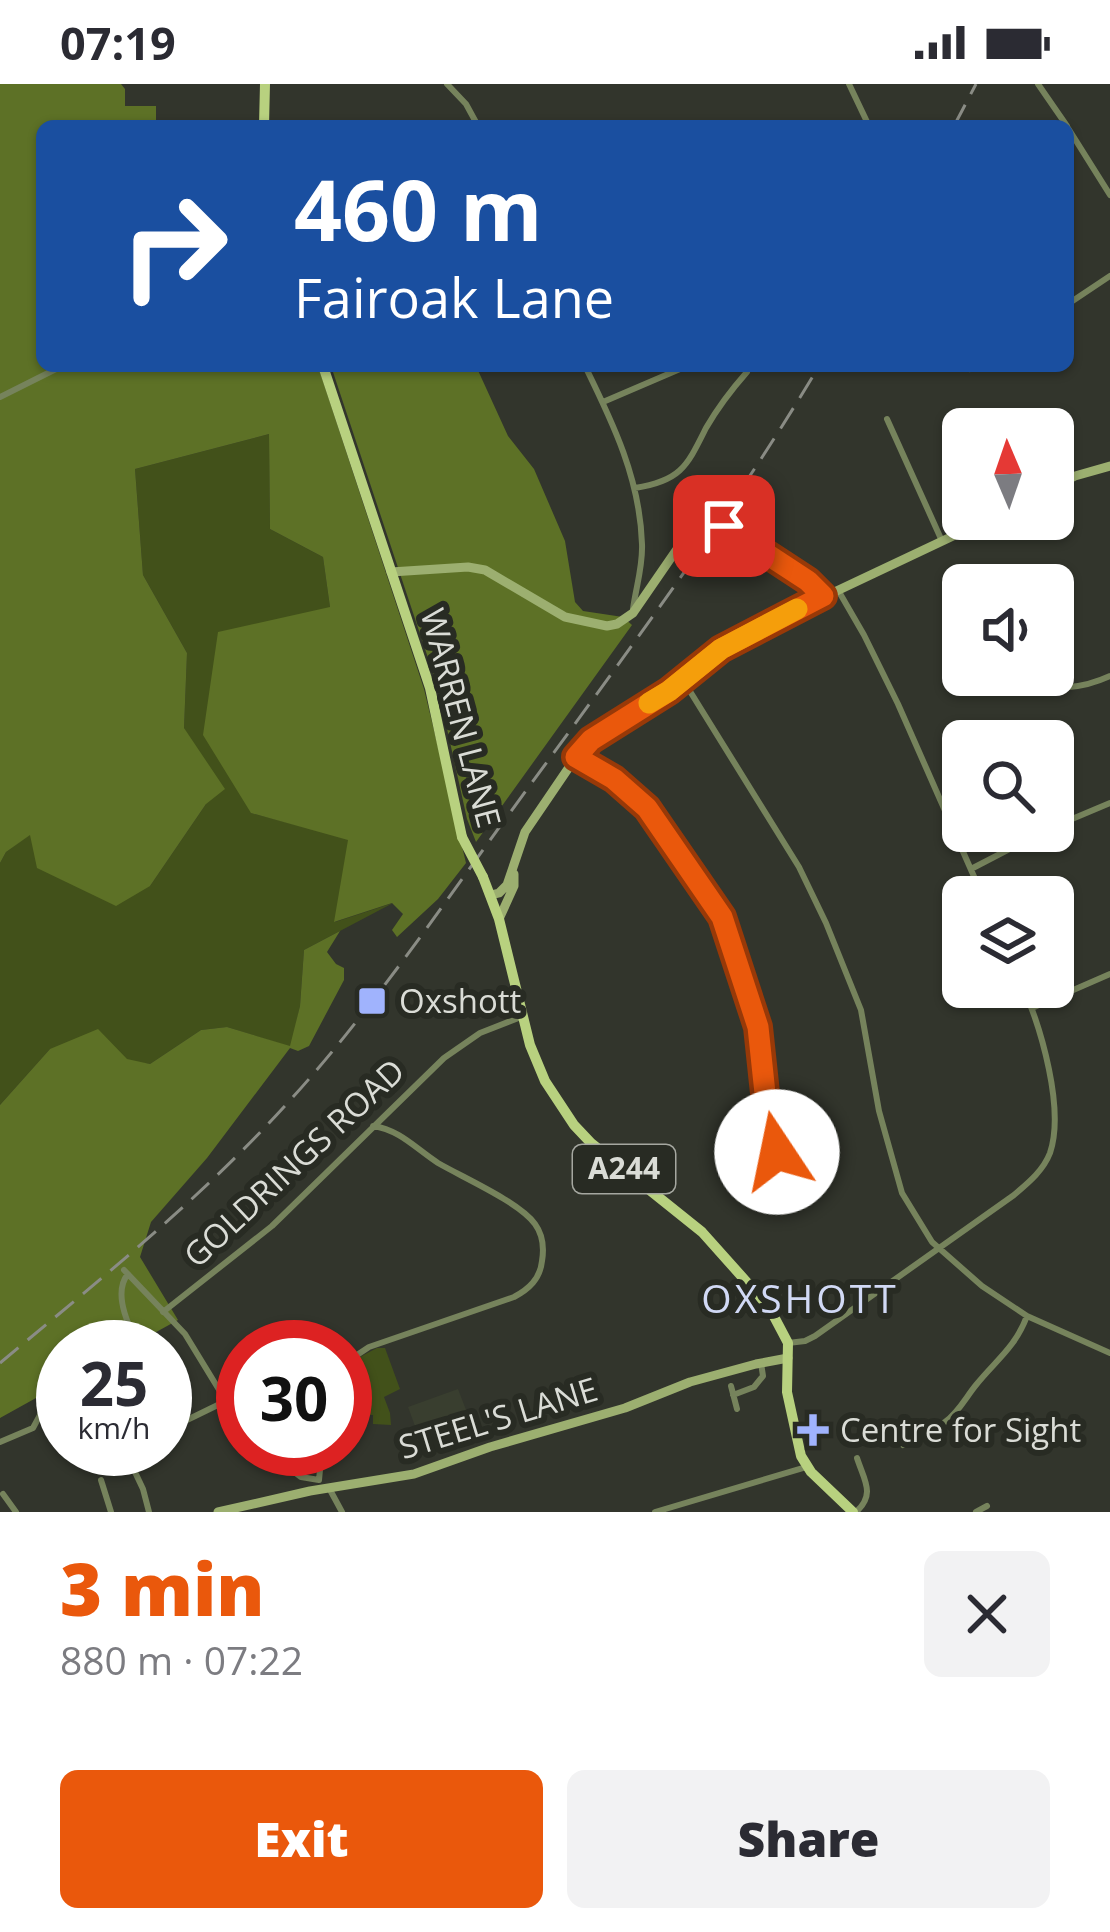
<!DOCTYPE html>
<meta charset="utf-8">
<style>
body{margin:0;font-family:"Open Sans",sans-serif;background:#f2f2f3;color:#2b2b33;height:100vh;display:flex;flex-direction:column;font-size:45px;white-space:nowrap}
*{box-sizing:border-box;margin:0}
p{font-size:39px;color:#7c7c81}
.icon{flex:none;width:66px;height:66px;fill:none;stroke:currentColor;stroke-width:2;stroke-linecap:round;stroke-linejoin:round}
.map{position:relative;height:1428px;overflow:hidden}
.side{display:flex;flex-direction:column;background:#fff;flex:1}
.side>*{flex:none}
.top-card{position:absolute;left:36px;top:36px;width:1038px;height:252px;border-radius:18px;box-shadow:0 3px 9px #0004;background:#1a4fa0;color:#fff;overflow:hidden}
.needle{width:78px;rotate:358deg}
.fabs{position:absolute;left:942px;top:324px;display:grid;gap:24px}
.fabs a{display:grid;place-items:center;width:132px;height:132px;border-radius:18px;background:#fff;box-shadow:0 3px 9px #0004;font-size:60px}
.speed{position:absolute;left:36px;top:1236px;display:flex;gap:24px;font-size:60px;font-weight:700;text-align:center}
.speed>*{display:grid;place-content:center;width:156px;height:156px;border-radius:50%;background:#fff;box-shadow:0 3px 9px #0004;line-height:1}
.speed small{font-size:30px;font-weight:400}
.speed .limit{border:18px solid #d22;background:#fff;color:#111}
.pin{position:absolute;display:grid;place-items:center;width:102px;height:102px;color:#fff;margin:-51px;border-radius:24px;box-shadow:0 6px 18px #0006}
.me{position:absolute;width:132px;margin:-66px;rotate:349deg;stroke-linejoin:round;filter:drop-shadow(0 0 9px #0008)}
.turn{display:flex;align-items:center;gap:42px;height:252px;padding:0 60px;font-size:54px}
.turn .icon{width:156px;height:156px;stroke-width:2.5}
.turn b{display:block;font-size:84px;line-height:102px}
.round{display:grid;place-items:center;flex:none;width:126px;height:126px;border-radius:18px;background:#f2f2f3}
.overview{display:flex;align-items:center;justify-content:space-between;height:204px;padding:0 60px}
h1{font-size:72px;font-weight:800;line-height:90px;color:#ea580c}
.button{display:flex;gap:24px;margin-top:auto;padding:24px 60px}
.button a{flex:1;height:138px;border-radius:18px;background:#ea580c;color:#fff;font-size:48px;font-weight:800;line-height:138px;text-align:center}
.button a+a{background:#f2f2f3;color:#2b2b33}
.status{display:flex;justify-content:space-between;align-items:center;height:84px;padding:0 60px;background:#fff;direction:ltr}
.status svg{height:33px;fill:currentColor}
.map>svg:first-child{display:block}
</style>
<div class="status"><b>07:19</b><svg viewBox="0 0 49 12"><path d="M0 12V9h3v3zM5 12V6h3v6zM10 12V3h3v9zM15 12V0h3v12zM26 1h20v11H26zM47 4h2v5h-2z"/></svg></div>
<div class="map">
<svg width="1110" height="1428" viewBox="0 0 1110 1428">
<rect width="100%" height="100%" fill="#32352c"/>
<path fill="#393e2f" d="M458,1305L478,1357L426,1372L408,1323Z"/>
<path fill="#42511a" d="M269,350L270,445L323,473L330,523L251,729L349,755L335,838L393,819L304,866L300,922L291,963L227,943L201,946L150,980L50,965L0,1021V779L6,768L30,750L150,802L206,720L184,644L187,569L143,491L135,385Z
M377,1264H385L400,1305L384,1313L390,1329L391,1341L373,1340V1331H362L361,1341H351V1351H345V1285L356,1275Z"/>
<path fill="#5d7126" d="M0,0H121L125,5V22H156V42H42V282H318L424,605L466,779L438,815L397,853L392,846L403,830L392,819L334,838L348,756L251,729L203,651L218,548L330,523L323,473L270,445L269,350L135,385L143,491L187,569L184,644L225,705L206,720L150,802L116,822L37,784L30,751L6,768L0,779Z
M331,282H476L508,352L534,385L565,457L575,518L583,527L623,533L632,541L476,758L467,735L438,604Z
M340,847L327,868L336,880L344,884V896L309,962L298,967L290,964L207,1074L151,1138L140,1173L178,1236L129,1263H63V1299L0,1334V1021L50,965L98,945L127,975L150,980L201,946L227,943L290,962L300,922L304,866Z"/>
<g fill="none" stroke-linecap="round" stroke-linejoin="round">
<path stroke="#76835c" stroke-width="6" d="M447,0L466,20L478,42
M849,0L869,42
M1038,0L1067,42
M1068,44L1110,111
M1068,220L1110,192
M585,282C613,339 640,395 642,460C643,482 636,503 633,525
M970,285L975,282
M0,313L62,282
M603,318L687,282
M887,335L942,457
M635,404C681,397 687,382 706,344C717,325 732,305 747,288
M838,506L864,551L898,620L983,813
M683,596L799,783L826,839L861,926L879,1027L902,1109L932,1158L982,1202L1027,1232L1110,1269
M1018,608C1036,599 1050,604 1069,603C1084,602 1097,598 1110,592
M576,673L614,695L647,724L722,833L758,943L767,1028L778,1076L774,1090L740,1115
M1053,743L1110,719
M971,785L1044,747
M1032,924L1110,890
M124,1186L185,1250L243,1345
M128,1190C114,1207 125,1234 134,1252L130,1263
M163,1228L272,1142L444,974L480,949L521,933
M788,1259L805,1257L815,1252L1014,1111C1028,1099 1043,1087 1050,1069C1065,1025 1041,944 1023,903
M345,1279L369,1263L514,1213C529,1205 540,1195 542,1177C544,1165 543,1151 535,1140C519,1118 464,1094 438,1079C415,1064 400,1046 373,1042
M731,1302L737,1325
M733,1311L754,1303L763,1292L761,1279
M187,1336L226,1317
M0,1358L33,1344L46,1320L63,1309
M903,1361C916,1353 932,1347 945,1338C959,1328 966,1313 976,1301C996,1276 1015,1264 1027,1232
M264,1365L301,1393L319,1396
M125,1367L143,1405L149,1428
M101,1396L111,1428
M319,1396L322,1365
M329,1404L342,1428
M3,1410L16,1428
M655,1428L806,1383
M856,1428C876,1410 864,1396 857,1374
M976,1428L987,1422"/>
<path stroke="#9caf70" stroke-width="9" d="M1053,403L1075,392L1110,382
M391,488L468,483L485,486L565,533L607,542L617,540L633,529L695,439L711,434L808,497L823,513
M491,811L499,809L507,801L525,748L576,673L591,655L669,607L737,554L989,435
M499,835L514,802V790
M218,1428L310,1407L414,1390L490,1363L625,1324L690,1298L756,1280L788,1274"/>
<path stroke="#b8d17f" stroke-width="10" d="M264,42L265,0
M323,282L430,604L462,753
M483,793L499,835L530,961L545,997L574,1041L591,1059L702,1148L769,1223L788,1259L787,1308L801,1372L811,1388L853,1428"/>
<path stroke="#8a8c85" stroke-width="3" stroke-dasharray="24 12" stroke-linecap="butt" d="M954,42L976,0
M0,1279C97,1198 197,1118 283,1024C367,933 436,830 509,730C616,583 726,438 819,282"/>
<path stroke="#b8d17f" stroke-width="10" d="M462,753L483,793"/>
</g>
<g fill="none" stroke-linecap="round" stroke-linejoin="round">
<defs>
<path id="route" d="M724,442L808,497L823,512L721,565L669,607L591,656L576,673L614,695L647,724L722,833L758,943L767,1028L777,1068"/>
</defs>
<use href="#route" stroke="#983908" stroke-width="30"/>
<use href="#route" stroke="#ea580c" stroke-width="21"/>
<path stroke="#f59e0b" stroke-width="21" d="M649,619L669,607L721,565L797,525"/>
</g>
<g fill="#a0b3fd" stroke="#282b23" stroke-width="4.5">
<rect x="357" y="902" width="30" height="30" rx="6"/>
<path d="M807 1328h12v12h12v12h-12v12h-12v-12h-12v-12h12z"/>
</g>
<g text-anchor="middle" stroke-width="12" stroke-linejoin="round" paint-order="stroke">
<rect fill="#282b23" stroke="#a5a7a0" stroke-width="3" x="573" y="1061" width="102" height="48" rx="9"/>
<g font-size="30" font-weight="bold" fill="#dadcd6">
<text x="624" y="1095">A244</text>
</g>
<g font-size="33" fill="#dadcd6" stroke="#282b23">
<text transform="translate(461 634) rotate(75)" y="12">WARREN LANE</text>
<text transform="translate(294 1079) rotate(-43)" y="12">GOLDRINGS ROAD</text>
<text transform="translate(498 1334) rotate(-17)" y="12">STEEL'S LANE</text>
</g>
<g font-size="33" fill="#dadcd6" stroke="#282b23" text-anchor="start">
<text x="399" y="929">Oxshott</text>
<text x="840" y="1358">Centre for Sight</text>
</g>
<g font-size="39" letter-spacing="3" fill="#d1d9f5" stroke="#282b23">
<text x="800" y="1229">OXSHOTT</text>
</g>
</g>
</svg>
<div class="fabs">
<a><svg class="needle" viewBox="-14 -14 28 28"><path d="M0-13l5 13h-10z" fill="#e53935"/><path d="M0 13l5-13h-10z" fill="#7c7c81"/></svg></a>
<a><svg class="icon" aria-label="sound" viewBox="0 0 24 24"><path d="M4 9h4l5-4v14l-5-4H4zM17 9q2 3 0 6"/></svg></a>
<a><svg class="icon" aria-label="search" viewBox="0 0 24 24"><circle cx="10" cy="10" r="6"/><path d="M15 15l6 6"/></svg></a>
<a><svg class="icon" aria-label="layers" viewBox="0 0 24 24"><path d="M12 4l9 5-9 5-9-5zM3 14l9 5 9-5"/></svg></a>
</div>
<div class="speed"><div>25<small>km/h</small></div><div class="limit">30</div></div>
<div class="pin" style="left:724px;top:442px;background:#d93025"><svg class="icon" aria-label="arrive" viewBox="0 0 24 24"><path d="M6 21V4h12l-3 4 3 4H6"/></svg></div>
<svg class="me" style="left:777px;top:1068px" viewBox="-20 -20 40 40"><circle r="19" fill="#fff"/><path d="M0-13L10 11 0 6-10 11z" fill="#ea580c"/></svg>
<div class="top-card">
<div class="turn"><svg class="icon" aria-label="right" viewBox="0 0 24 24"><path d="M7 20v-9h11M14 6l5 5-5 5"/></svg><div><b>460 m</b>Fairoak Lane</div></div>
</div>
</div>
<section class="side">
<div class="overview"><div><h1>3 min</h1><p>880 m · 07:22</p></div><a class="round"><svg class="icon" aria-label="close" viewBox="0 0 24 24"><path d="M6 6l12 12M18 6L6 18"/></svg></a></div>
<div class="button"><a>Exit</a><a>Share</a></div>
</section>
